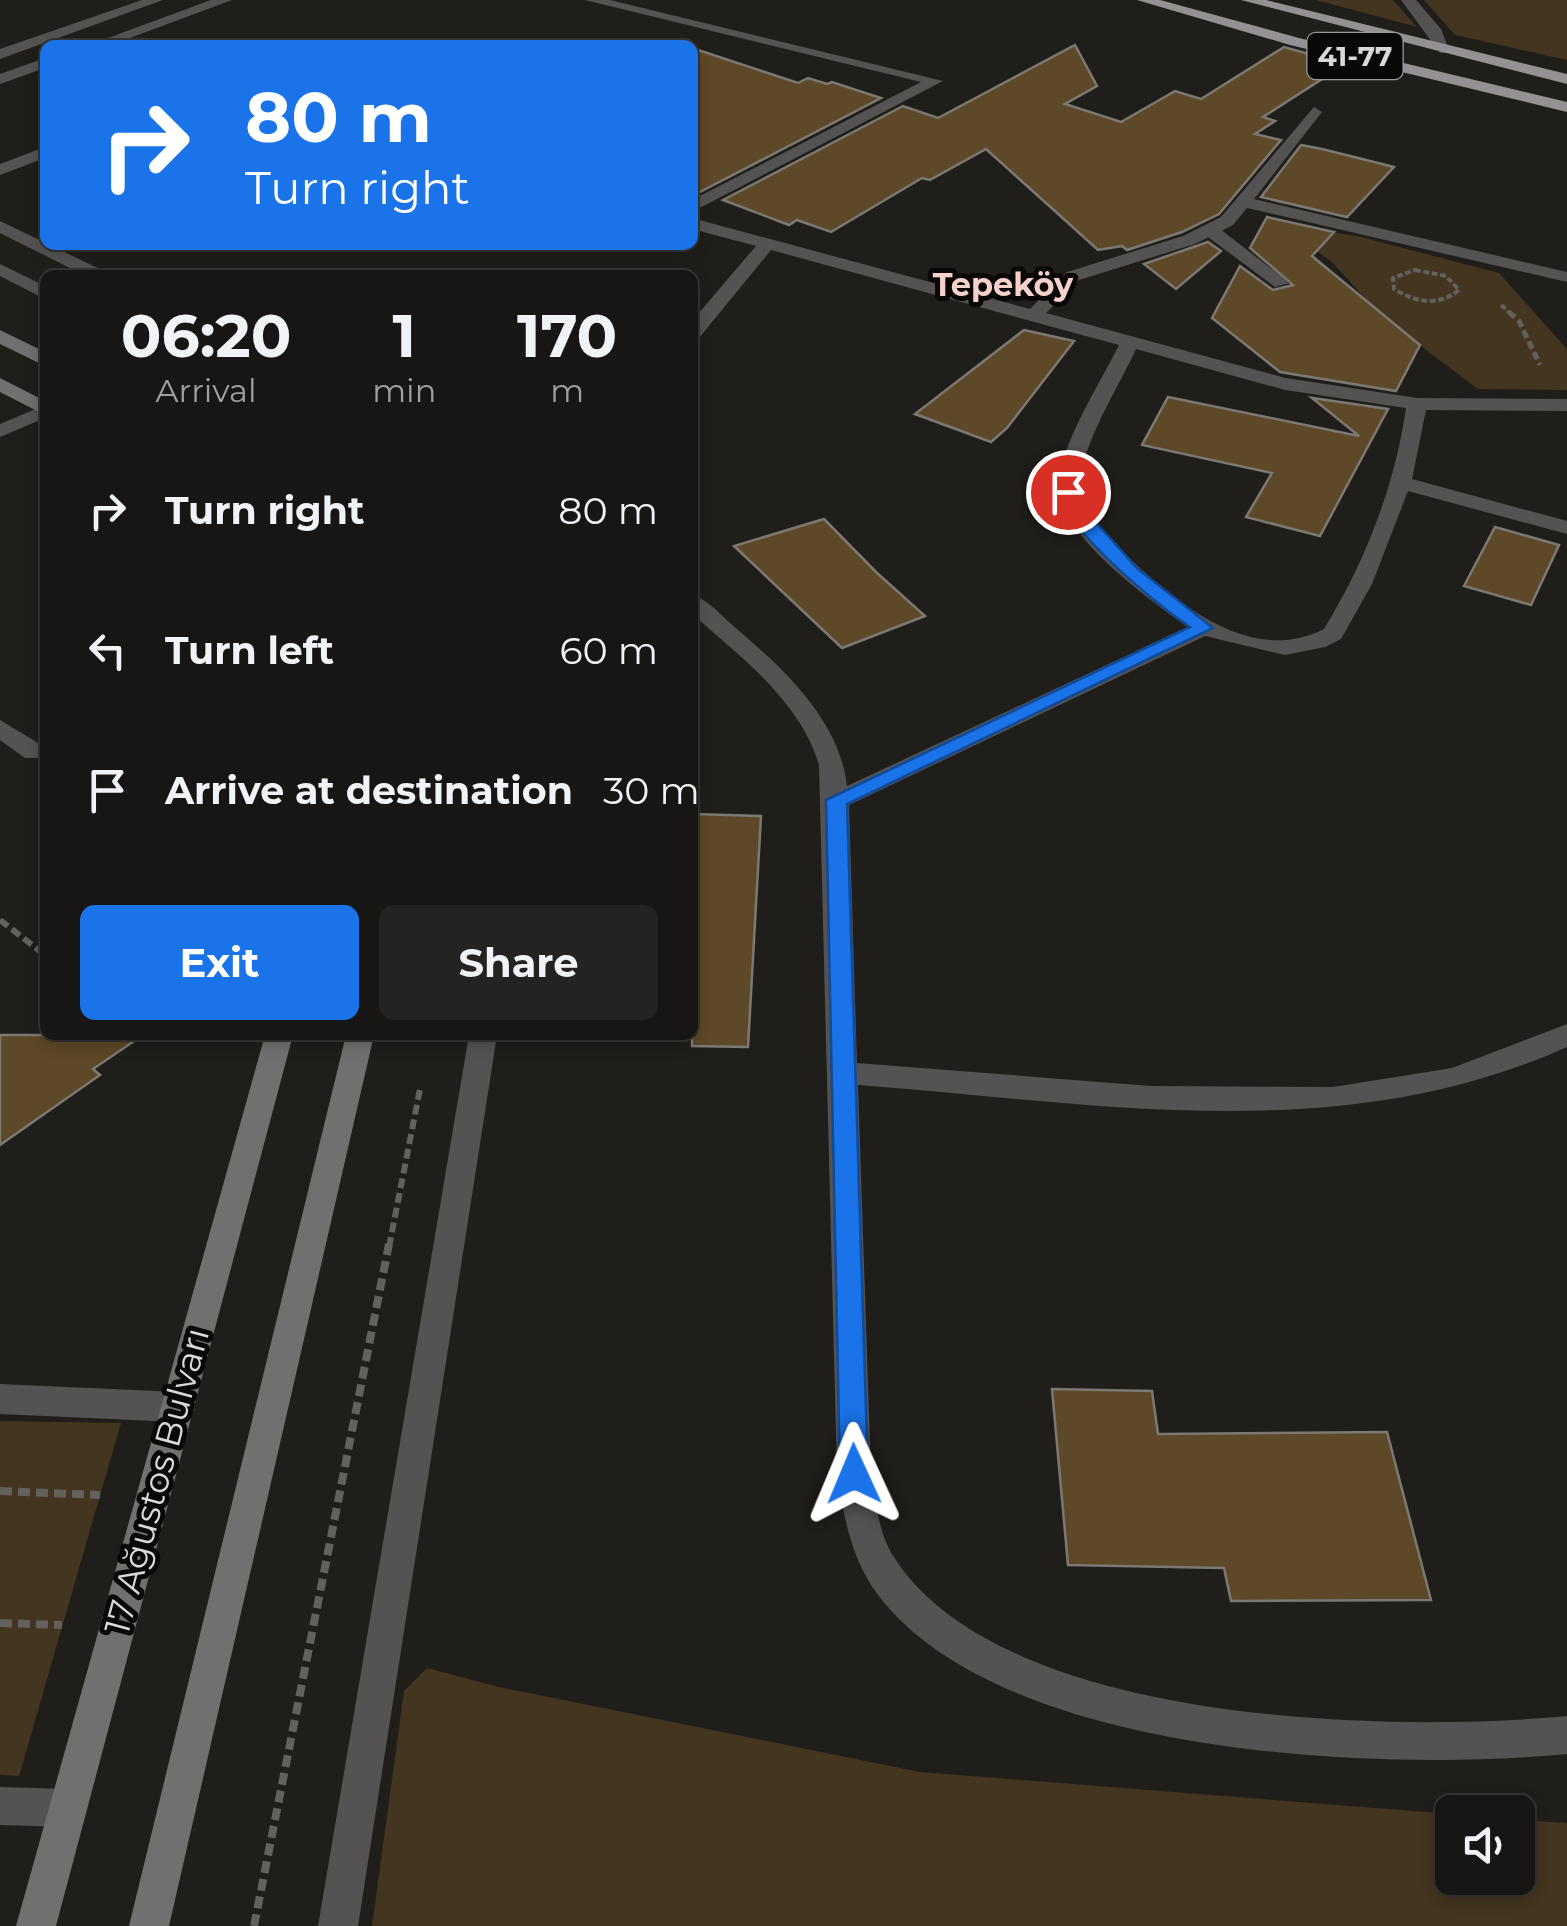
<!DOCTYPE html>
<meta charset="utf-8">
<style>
body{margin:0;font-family:Montserrat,sans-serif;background:#252322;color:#f1f3f6;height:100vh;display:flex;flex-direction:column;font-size:38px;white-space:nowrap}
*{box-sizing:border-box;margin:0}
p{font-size:32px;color:#9f9fa0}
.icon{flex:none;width:55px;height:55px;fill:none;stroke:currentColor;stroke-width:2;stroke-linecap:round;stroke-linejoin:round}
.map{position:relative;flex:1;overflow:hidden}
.sheet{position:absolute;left:40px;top:270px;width:658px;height:770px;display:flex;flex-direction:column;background:#181614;border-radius:15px;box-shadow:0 5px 15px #0003,0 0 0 2px #363534}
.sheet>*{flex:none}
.top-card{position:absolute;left:40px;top:40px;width:658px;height:210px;border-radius:15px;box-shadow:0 5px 15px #0003,0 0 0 2px #363534;background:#1a73e8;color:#fff;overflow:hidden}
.controls{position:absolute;left:1435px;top:1795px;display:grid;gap:20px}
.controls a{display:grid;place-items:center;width:100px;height:100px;border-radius:15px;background:#181614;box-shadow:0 5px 15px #0003,0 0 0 2px #363534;font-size:50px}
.pin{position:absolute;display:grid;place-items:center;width:85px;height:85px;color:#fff;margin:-42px;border:5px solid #fff;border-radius:50%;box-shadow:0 2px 10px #0007}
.me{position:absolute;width:110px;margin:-55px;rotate:359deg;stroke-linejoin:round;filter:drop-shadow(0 0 8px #0008)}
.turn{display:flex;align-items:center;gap:35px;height:210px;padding:0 40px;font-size:45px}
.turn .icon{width:130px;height:130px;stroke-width:2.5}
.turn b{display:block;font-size:70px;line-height:85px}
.eta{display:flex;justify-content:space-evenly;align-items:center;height:170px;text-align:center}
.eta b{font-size:60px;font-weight:700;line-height:70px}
.action{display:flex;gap:20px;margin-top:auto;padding:20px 40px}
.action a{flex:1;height:115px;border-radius:15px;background:#1a73e8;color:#fff;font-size:40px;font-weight:700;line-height:115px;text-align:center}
.action a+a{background:#252322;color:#f1f3f6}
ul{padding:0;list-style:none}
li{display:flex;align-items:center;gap:30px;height:140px;padding:0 40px}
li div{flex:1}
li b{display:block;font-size:38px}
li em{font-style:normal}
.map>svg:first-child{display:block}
</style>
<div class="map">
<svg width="1567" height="1926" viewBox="0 0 1567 1926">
<rect width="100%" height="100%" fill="#201e1a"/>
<path fill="#43351f" d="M1316,0H1393L1417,27Z
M1424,0H1567V60L1455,35Z
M1278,223L1361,237L1499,273L1567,349V390L1478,389L1382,317L1332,262Z
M0,1421L121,1423L19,1776L0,1775Z
M427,1668L499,1687L920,1772L1452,1814V1878H1518V1820L1567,1823V1926H372L404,1691Z"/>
<path fill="#5d4827" stroke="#7c7974" stroke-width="2.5" d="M1075,45L1097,86L1065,104L1121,122L1175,91L1201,99L1284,47L1306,53L1322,79L1263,117L1275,121L1255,134L1281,140L1219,214L1182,232L1127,250L1122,246L1098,250L986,149L930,180L922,178L831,232L797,220L789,225L723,200L903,106L938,118Z
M692,48L798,83L808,78L827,84L832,82L881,98L700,192L692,189Z
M1301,145L1322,149L1394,167L1347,217L1261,197Z
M1267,217L1334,232L1312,256L1420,345L1396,391L1280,372L1212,318L1240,266L1273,290L1293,285L1250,248Z
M1208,242L1221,251L1176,289L1144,264Z
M1024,330L1074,341L1007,428L991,442L915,414Z
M1168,397L1359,436L1312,398L1388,409L1320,536L1246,517L1272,473L1142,445Z
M824,519L876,572L925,616L842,648L734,546Z
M1495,527L1559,545L1531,605L1464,586Z
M692,814L761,816L748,1047L692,1046Z
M0,1035H143L93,1069L100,1075L0,1145Z
M1052,1389L1152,1391L1158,1434L1387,1432L1431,1600L1231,1601L1224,1568L1068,1565Z"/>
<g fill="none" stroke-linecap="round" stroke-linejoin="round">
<path stroke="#62615d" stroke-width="4" stroke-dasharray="6 2.5" stroke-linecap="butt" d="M1415,270L1446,276L1459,290C1438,307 1415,302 1394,289L1393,278Z
M1501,305L1512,315"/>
<path stroke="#62615d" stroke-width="5" stroke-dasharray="8 4" stroke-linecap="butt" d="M1509,312L1519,321L1540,365"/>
<path stroke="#62615d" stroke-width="6" stroke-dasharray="10 5" stroke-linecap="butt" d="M0,920L45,955
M389,1247L420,1089"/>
<path stroke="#62615d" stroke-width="8" stroke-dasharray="12 6" stroke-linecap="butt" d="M0,1491L100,1495
M0,1623L62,1625
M254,1926L389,1244"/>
<path fill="#545253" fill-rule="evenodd" d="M1204,226H1216L1290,283L1275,287L1204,234Z"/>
<path fill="#545253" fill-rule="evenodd" d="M142,0H163L0,59V49Z
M211,0H232L111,45H89Z
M585,0H610L943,81L692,212V200L921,82Z
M1401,0H1416L1441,29L1450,53H1440Z
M45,58V68L0,84V74Z
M1314,107L1322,112L1254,199L1567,272V282L1247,208L1233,225L1195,244L1079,280L1046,313L1286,378L1417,398L1567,399V411L1426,410L1412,479L1567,521V534L1408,491L1372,584L1341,639L1325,647L1285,655L1205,636L849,805L857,1063L1151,1086L1333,1087L1452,1068L1567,1024V1047C1339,1149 1098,1103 858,1085L871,1474C876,1500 878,1531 892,1554C996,1725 1390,1733 1567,1716V1754C1380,1772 1001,1757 878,1595C851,1559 844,1517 837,1474L819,765C801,702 740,656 692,614V595C707,599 719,613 730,623C779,665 839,717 847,786L1188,627C1152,602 1058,534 1059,487C1059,445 1100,384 1119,345L771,250L699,338L692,340V321L756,246L692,229V218L1030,309L1067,272L1183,236L1221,217ZM1136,349L1285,390L1406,408C1395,486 1365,562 1324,629C1250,667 1174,601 1124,553C1107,537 1082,516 1080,491C1076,453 1120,385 1136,349Z
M45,147V158L0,175V164Z
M0,221L104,271L107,275H84L0,233Z
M0,264L45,286V299L0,276Z
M45,405V418L0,437V424Z
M0,720L43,746V758H25L0,740Z
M469,1035H497L358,1926H318Z
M0,1384L178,1392L190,1397L195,1407L190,1417L178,1422L0,1414Z
M0,1787L68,1789L82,1794L87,1808L82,1822L68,1827L0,1825Z"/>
<path fill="#726f71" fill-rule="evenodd" d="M0,330L45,352V366L0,344Z
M0,378L45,401V415L0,392Z
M265,1035H293L56,1926H16Z
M346,1035H374L169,1926H129Z"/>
<path fill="#949094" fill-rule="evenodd" d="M1137,0H1160L1299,38L1567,102V112L1290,45Z
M1241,0H1266L1567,74V84Z"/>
</g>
<path fill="#1a73e8" stroke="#114b97" stroke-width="2.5" d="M1062,488H1075L1080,505L1138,569L1213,628L847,804L868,1474L864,1483L854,1487L844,1483L840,1474L826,800L1190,627C1161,608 1054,522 1062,488Z"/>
<g text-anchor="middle" stroke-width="10" stroke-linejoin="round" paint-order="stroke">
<rect fill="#090806" stroke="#9b9a98" stroke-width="2.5" x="1307.5" y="33" width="95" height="46" rx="8"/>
<g font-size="28" font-weight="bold" fill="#dad9d6">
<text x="1355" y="66">41-77</text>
</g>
<g font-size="32" font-weight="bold" fill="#f4d2cb" stroke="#090806">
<text x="1003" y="296">Tepeköy</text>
</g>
<g font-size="35" fill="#dad9d6" stroke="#090806">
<text transform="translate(157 1481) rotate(-75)" y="12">17 Ağustos Bulvarı</text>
</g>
</g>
</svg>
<div class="controls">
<a><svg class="icon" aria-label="sound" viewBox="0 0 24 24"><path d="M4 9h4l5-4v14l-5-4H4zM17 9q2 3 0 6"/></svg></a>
</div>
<div class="pin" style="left:1068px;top:492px;background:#d93025"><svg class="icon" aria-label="arrive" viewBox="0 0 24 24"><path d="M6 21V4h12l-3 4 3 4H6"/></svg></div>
<svg class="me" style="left:854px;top:1474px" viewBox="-20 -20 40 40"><path d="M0-17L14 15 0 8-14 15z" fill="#1a73e8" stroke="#fff" stroke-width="4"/></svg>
<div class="top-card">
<div class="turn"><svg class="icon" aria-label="right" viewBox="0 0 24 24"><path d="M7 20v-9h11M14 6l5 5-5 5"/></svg><div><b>80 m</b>Turn right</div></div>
</div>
<section class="sheet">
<div class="eta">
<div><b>06:20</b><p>Arrival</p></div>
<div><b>1</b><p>min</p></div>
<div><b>170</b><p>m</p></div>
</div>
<ul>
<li><svg class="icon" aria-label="right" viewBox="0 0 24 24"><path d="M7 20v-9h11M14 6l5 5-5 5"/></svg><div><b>Turn right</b></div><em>80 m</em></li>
<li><svg class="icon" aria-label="left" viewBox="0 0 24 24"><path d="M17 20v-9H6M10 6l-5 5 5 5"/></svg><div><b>Turn left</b></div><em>60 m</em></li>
<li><svg class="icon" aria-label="arrive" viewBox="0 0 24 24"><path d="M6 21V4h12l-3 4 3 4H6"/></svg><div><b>Arrive at destination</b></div><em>30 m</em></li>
</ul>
<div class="action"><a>Exit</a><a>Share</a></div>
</section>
</div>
